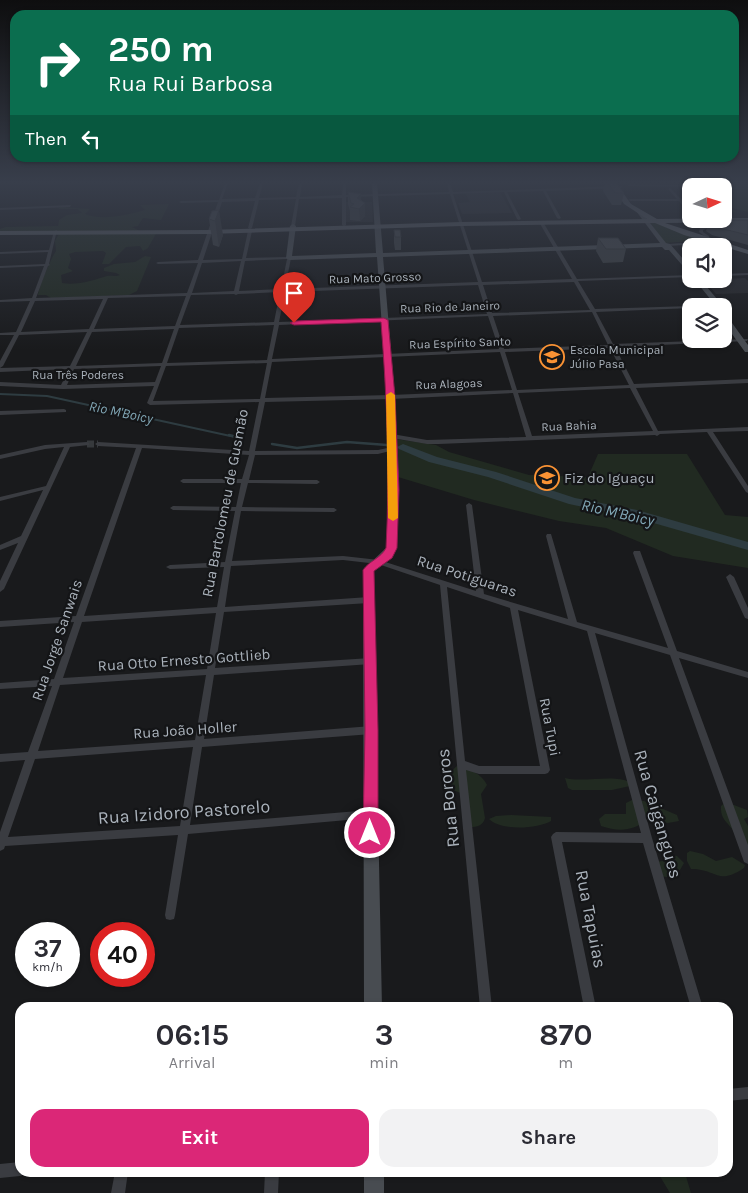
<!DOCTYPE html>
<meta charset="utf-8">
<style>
body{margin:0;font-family:Karla,sans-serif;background:#f2f2f3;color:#2b2b33;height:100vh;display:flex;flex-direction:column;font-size:19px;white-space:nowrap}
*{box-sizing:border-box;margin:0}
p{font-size:16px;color:#7c7c81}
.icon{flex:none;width:28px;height:28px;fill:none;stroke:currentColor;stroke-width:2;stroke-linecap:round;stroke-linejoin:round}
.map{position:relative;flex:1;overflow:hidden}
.drawer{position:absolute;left:15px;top:1002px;width:718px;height:175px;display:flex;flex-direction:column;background:#fff;border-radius:15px;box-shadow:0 1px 4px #0004}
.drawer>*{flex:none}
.top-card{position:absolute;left:10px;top:10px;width:729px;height:152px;border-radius:15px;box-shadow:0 1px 4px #0004;background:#0b6e4f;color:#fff;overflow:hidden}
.needle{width:32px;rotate:86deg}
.tools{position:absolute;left:682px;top:178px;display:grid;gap:10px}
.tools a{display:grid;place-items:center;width:50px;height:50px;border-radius:10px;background:#fff;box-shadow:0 1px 4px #0004;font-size:25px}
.speed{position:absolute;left:15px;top:922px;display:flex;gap:10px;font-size:25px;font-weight:700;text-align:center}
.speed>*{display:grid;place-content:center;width:65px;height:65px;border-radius:50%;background:#fff;box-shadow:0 1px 4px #0004;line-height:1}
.speed small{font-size:12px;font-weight:400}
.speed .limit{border:8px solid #d22;background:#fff;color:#111}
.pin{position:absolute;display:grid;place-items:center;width:42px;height:42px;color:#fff;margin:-51px -21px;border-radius:50% 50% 50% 0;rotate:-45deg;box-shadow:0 0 5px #0007}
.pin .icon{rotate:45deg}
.me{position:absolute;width:55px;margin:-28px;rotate:0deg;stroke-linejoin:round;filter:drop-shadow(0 0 4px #0008)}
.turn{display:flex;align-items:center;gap:18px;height:105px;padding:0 15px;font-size:22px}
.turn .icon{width:65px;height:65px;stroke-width:2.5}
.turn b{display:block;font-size:35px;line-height:42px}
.then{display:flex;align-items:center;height:48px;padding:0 15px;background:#0003;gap:10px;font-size:19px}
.eta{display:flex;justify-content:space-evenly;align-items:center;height:85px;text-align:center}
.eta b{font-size:30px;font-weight:700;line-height:35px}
.action{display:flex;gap:10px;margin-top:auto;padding:10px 15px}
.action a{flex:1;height:58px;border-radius:15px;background:#db2777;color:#fff;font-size:20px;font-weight:700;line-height:58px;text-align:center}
.action a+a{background:#f2f2f3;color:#2b2b33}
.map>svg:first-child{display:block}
</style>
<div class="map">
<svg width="748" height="1193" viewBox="0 0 748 1193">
<rect width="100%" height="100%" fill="#191a1c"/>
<path fill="#252629" d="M500,192L512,213L462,214L458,203L470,202L465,193Z
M344,202H372L373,222H344Z
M745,278L748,281V293L716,294L704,280Z"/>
<path fill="#212a21" d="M691,183H748V212L728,207L737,212L724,211V186H695Z
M169,204L161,220L143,218L138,226L132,227L140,231L157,232L148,248L143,251L140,246L126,247L109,264H102L106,253L103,251L75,252L69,254L71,259L68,268L73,271L61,275L62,283C77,286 94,280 107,276C111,275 115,277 120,275L116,273L104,271V268L114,264L135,262L145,256L151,257L137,291L129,295L51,298L46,295H38C39,287 51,258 56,251L55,241L60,232L31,231L0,235V229L6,227L58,226L59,220L67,215L82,213L78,209H58L61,207L90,209L85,214C102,221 128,215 145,210L140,205Z
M649,221H655L705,240L665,243Z
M396,439L436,445L449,452L529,475L588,477L598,454H687L725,515L748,517V568L673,556L606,528L559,521L474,500L398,477Z
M457,766C469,768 482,774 487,785L481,794L485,818C483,826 477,827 470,827L466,795L450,789C447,781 450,771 457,766Z
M565,778C582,783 615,774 629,782L630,786L612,790H572L568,788Z
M632,800L644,801L677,815L679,821L668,823L647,820C633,831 619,832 601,826L599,819L605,814H626V803Z
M726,802L747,810L748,817L744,819L748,826V858C736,849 741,846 735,834C730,823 720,821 721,806Z
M511,815L551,817V821C537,829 501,831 489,819L496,816Z
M690,851L703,854L716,861L732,857L745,865L744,868C717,886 718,869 691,869L687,861V853Z
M672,855L677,856L684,863L680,870L672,871L667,877L658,876L654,862L663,861Z
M658,1173H685L691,1193H670Z"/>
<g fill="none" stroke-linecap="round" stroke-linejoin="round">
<path stroke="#2e3c41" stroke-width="2" d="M0,394L47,396L235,437"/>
<path stroke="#2e3c41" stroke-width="2.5" d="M229,435L241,438
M272,444L297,448L347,442L387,445"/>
<path fill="#2e3c41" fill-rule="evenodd" d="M403,444L437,457L496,472L575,498L637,510L748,542V550L636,518L569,504L488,477L429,462L399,449L397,447Z"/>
<path stroke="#36393c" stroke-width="7" stroke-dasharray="7 3" stroke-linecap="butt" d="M87,444H98"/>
<path fill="#3a3c41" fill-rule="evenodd" d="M225,183H228L222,199L255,198L260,183H263L259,198L296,197L299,183H302L300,197L342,195L343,183H346V195L449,192L447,183H450L453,192L622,186L621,188L546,191L561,218L559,219L557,218L543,191L507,192L521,219L519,220L517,219L504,192L453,194L482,282L572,279L539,222L541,221L543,222L577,279L691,275V277L578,281L595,309L691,306H693H691V308L596,312L613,344L748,339L747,341L615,347L634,384L748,379V383L636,388L658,431L748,427V431L713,432L748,486V493L746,492L707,432L660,434L657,436L655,435L439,444H427L392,438L389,436L392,434L427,440L526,437L513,393L391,399L265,402L255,451L378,450L392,447L395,449L394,450L378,454L255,455L249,480H317L320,482L317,484L248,483L242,507L334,508L337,510L334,512L241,511L232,561L343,556L379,560L476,591L466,505L469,503L472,505L484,594L568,619L546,536L547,534H551L577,622L668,648L633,553L634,551H640L677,651L748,672V678L679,658L748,845V864L744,862L743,859L670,655L595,633L652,838L703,1008H691L643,843L562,842L596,1008H584L551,837L553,834L556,832L641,833L587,631L518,610L550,770L548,773L545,774H479L466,770L492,1008H480L440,585L378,564L343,560L231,566L225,607L369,597L373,600L369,603L224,612L215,668L371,658L374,659L375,661L374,663L371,664L214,675L204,739L372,726L375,727L376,730L375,733L372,734L202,747L190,825L370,810L373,811L375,814L373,817L370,818L188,834L175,915L174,919L170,920L166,919L165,915L178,835L5,846L4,849L0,851V832L25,760L0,762V754L28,752L52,686L0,689V683L54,679L74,622L0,627V621L76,616L136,448L98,446L95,444L98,442L249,451L259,402L150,405L147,403L154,386L63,389L0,386V382L61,385L69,369L0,372V368L70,366L87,332L19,335L3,366L0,368V361L14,335H0V333L16,332L30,301L0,302V300L32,298L44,266L0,268V266L45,264L48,252L0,254V252L49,250L54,231L57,230L49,264L50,265L48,266L36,298L187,293L198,263L158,264L156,263L158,262L198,260L218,202L181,203L179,202L181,201L219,200ZM450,194L478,282L285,289L291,258L289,257L246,258L252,231L250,230L248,231L242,259L203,260L222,202L255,201L248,228L250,229L252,228L259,200L296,199L291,226L293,227L295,226L299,199L342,198V225L344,226L346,225V197ZM287,259L281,289L239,291L245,261ZM241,261L234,291L192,293L202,263ZM574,282L590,310L492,313L483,285ZM478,285L487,314L279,322L285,292ZM280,292L274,322L180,325L191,295L234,294L236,295L238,294ZM186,296L175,326L94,329L108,298ZM103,299L89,329L21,332L35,301ZM592,312L608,345L504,349L493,316ZM488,316L499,349L272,359L279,325ZM274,325L267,360L167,363L179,328ZM174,329L162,363L76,366L92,332ZM610,348L629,385L517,390L505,352ZM500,352L512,390L391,395L265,398L272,362ZM267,363L260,399L153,401L166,366ZM161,366L155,382L67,385L74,369ZM630,388L653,431L532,436L518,393ZM142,448L249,455L242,479H183L180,481L183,483H241L236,507L173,506L170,508L173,510L235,511L225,562L170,565L166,567L170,569L224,567L217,607L84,616ZM447,587L510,608L540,766H479L465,761ZM216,613L207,669L63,678L82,622ZM206,675L195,740L38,751L60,685ZM193,747L180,826L8,837L35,759Z
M629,184L692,185L694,186L691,187L628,186Z
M670,188L681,199H691V201H682L691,211V213H689L679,201H630L628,200L630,199H677L668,189Z
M71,205L70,207L0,210V208Z
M715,223L718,224L703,230V232L709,236V238H707L699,232L700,228Z
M714,241H715V243L668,246L666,245L668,244Z
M748,273V275L724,276V274Z
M64,409L66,410V412L0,415V411Z
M87,442L89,443V445L70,447L4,589L0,592V581L18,543L0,550V545L21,536L43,490L0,501V497L46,486L64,447L45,449L0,459V455L45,445Z
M730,574L734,577L748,608V619L745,618L744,616L726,577Z
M748,1087V1099L728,1101V1089Z
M20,1162V1172H25V1174L20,1176L0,1178V1164Z
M115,1172H128L125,1193H111Z
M265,1172H279L278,1193H264Z"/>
<path fill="#484c51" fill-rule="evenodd" d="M372,183H377L383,253L660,243L636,211L639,209L666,243L670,244L691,268V274L689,273L669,250H665L662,247L383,257L395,397L399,490L396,548L390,557L373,571L382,1008H364L363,570L386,548L389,490L387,397L377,257L289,260L286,258L290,226L293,224L296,226L292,256L376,253Z
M694,279H700L723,306H716Z
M724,316H727L748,345V352H745L724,323Z
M364,1172H384V1193H364Z"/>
<path fill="#565a60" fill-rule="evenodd" d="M610,183H616L631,204L657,219L748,218V222L665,223L748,250V254L684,235L655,223L461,226L208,234L0,235V231L208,230L461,222L647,219L624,204Z"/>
</g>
<path fill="#3b3e41" d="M605,183H616L624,193L621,205H612L603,191Z
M348,192L365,203V216L360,221L350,220V211L348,204Z
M212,211L223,235L219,247L213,245L209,219Z
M709,220H748V245L712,235L706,231Z
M394,230L401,237V250H395L394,243Z
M598,238L626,249L623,262L603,263L596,251Z"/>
<path fill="#303235" d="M361,194V206L357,198Z
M365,203V216L360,221L359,209Z
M219,210L223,235L219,247L215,221Z"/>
<path fill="#45484c" stroke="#303235" d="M608,183H616L624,193H615Z
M348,192L361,194L357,198L365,203L359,209L350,207L354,204L351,203Z
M219,210L215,221L209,219L212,211Z
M709,220H748V235L715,227L708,222Z
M394,230H400L401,237H395Z
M598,238H618L626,249H606Z"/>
<linearGradient id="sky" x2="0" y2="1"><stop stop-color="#0e0e0f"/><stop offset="0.52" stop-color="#383e4b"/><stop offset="1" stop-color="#383e4b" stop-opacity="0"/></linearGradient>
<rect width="748" height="350" fill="url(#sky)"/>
<path fill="#db2777" stroke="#8e194d" d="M384,318L388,320L395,397L399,490L397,548L392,558L374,571L378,730V833L376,838L370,840L365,838L363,833L365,730L363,570C369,561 381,558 386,548C390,473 387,398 381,322L294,325L290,323L294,321Z"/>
<path fill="#f59e0b" d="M391,392L395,395L398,518L393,521L388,518L386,395Z"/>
<defs>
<symbol id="school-ring" viewBox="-11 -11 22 22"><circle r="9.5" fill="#141517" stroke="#f99234" stroke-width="1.5"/><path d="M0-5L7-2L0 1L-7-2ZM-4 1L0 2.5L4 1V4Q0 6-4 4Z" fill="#f99234"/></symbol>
</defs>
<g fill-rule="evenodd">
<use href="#school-ring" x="538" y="343" width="28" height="28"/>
<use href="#school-ring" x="533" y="464" width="28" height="28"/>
</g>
<g text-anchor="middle" stroke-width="4.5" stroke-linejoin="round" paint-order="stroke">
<g font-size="12" fill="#abb3bc" stroke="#141517">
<text transform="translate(375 278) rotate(-2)" y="4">Rua Mato Grosso</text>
<text transform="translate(450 307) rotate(-2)" y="4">Rua Rio de Janeiro</text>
<text transform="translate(460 343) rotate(-2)" y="4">Rua Espírito Santo</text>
<text x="78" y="379">Rua Três Poderes</text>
<text transform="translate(449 384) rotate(-2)" y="4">Rua Alagoas</text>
<text transform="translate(569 426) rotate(-2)" y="4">Rua Bahia</text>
</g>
<g font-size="12" fill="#abb3bc" stroke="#141517" text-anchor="start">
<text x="570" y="354">Escola Municipal<tspan x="570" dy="14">Júlio Pasa</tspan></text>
</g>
<g font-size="14" font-style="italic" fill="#82a8b7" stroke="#141517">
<text transform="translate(121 412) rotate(12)" y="5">Rio M'Boicy</text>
</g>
<g font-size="15" fill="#abb3bc" stroke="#141517" text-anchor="start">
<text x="564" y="483">Fiz do Iguaçu</text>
</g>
<g font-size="15" fill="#abb3bc" stroke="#141517">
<text transform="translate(225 503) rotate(-79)" y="5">Rua Bartolomeu de Gusmão</text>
<text transform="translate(467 576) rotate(18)" y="5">Rua Potiguaras</text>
<text transform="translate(57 640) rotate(-71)" y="5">Rua Jorge Sanwais</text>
<text transform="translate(184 660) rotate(-4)" y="5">Rua Otto Ernesto Gottlieb</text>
<text transform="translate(550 727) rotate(79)" y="5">Rua Tupi</text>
<text transform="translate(185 730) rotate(-4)" y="5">Rua João Holler</text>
</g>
<g font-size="16" font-style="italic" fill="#82a8b7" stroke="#141517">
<text transform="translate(618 512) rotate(13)" y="6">Rio M'Boicy</text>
</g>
<g font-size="18" fill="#abb3bc" stroke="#141517">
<text transform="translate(448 798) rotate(-96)" y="6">Rua Bororos</text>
<text transform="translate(184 812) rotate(-4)" y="6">Rua Izidoro Pastorelo</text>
<text transform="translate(658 814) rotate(74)" y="6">Rua Caigangues</text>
<text transform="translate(591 919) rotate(79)" y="6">Rua Tapuias</text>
</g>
</g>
</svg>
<div class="tools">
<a><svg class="needle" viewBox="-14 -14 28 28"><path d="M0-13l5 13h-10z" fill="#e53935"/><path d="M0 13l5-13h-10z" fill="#7c7c81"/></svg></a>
<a><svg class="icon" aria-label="sound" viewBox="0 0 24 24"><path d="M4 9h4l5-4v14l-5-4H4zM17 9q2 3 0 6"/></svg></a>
<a><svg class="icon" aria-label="layers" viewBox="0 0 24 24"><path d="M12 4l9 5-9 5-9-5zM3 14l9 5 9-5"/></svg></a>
</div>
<div class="speed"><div>37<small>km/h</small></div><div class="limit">40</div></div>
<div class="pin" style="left:294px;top:323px;background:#d93025"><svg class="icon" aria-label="arrive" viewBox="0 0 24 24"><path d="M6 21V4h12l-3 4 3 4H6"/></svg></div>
<svg class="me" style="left:370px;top:833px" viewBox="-20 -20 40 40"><circle r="17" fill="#db2777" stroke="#fff" stroke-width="3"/><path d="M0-11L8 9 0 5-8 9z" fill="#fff"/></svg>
<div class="top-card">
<div class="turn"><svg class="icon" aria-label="right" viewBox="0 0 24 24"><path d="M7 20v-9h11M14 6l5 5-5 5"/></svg><div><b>250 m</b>Rua Rui Barbosa</div></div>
<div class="then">Then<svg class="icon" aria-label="left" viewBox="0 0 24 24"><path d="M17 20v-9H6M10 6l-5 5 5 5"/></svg></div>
</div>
<section class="drawer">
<div class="eta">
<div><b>06:15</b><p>Arrival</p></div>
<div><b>3</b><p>min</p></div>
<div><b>870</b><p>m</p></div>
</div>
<div class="action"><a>Exit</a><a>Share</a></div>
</section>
</div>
